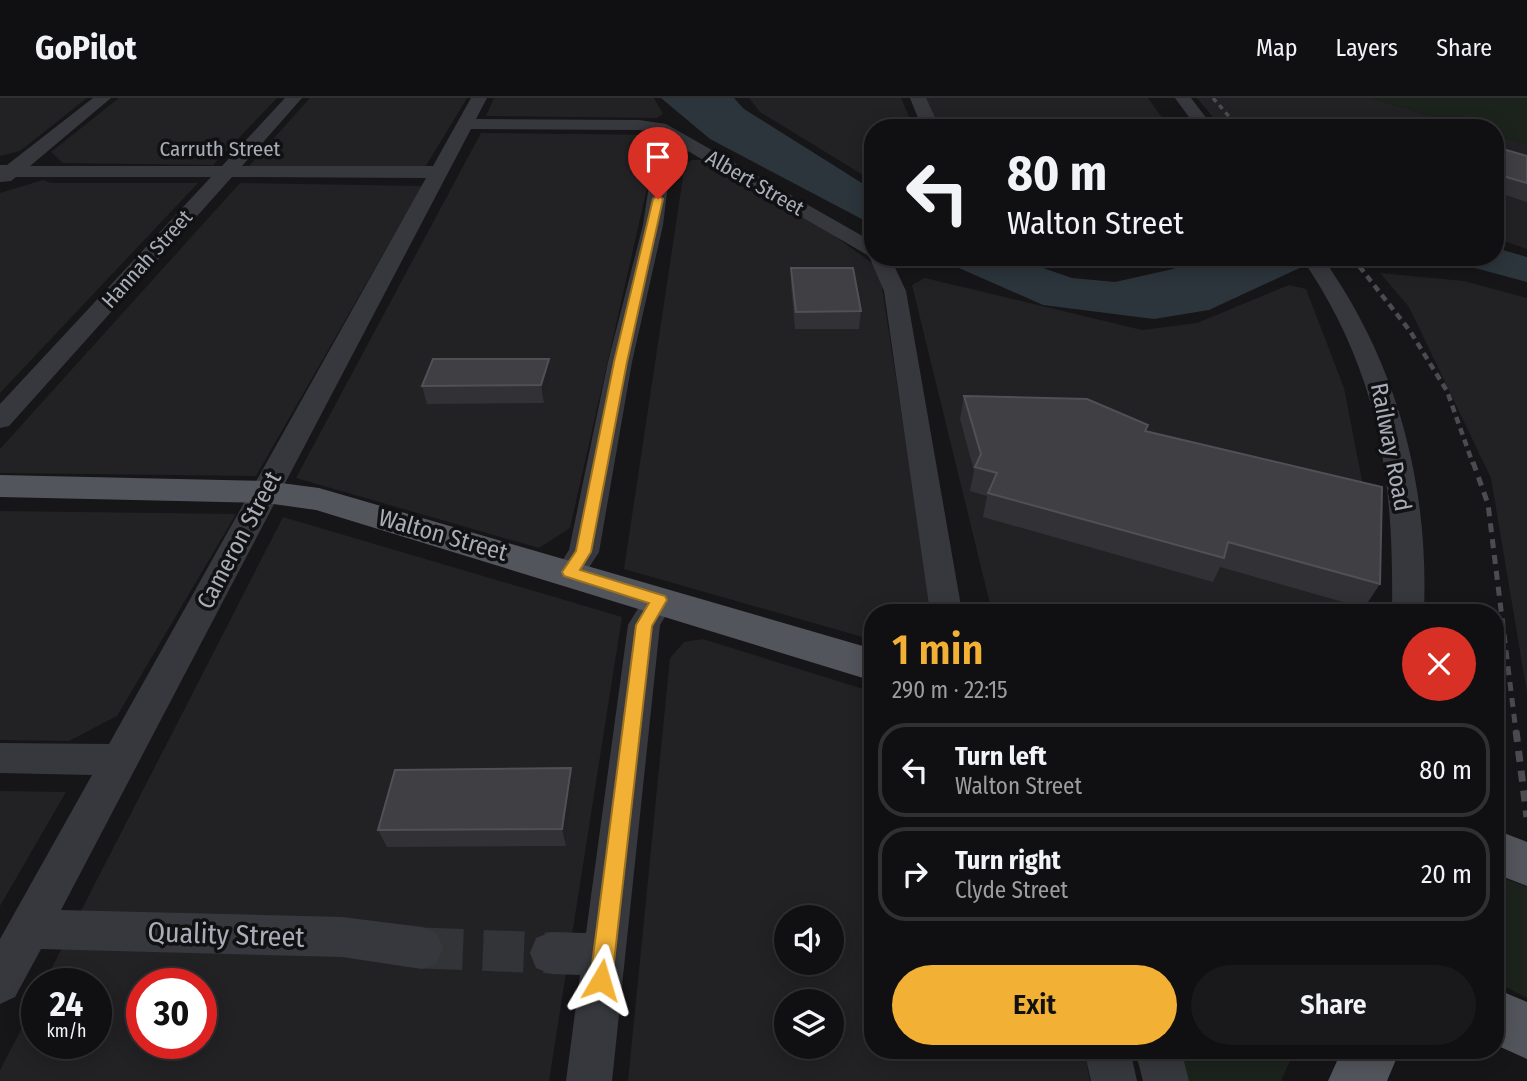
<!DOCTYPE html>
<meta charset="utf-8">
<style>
body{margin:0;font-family:"Fira Sans Condensed",sans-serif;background:#19191b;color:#f1f3f6;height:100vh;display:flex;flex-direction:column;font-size:26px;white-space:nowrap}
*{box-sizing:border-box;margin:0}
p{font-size:23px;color:#9c9d9f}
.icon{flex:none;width:38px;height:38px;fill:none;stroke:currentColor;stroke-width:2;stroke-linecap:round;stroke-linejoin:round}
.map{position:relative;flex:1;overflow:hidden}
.drawer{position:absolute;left:864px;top:506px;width:640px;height:455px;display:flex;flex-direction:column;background:#101012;border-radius:28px;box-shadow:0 4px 18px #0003,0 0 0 2px #303032}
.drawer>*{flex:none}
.top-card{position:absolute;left:864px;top:21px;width:640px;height:147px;border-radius:28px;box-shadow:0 4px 18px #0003,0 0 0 2px #303032;background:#101012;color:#f1f3f6;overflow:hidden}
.controls{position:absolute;left:774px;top:807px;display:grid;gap:14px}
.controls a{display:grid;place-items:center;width:70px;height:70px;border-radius:50%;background:#101012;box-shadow:0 4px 18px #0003,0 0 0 2px #303032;font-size:35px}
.speed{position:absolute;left:21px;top:870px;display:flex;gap:14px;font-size:35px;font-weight:700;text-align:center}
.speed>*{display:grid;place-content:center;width:91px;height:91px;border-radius:50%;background:#101012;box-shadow:0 4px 18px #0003,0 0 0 2px #303032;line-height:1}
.speed small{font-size:18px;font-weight:400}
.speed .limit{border:10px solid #d22;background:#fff;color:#111}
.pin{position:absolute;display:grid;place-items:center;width:60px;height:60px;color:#fff;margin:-72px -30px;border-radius:50% 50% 50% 0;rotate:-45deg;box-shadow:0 0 7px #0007}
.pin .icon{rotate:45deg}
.me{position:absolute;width:77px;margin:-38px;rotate:7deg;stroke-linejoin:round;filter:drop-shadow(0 0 5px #0008)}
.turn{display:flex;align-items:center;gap:24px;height:147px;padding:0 28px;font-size:32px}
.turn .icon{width:91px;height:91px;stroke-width:2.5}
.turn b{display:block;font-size:49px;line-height:60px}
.round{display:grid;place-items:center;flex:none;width:74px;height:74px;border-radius:37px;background:#19191b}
.head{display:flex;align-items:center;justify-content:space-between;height:119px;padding:0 28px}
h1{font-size:42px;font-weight:600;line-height:52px;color:#f2b134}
.action{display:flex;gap:14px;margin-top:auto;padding:14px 28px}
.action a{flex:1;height:80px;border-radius:42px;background:#f2b134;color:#111;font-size:28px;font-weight:600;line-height:80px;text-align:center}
.action a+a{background:#19191b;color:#f1f3f6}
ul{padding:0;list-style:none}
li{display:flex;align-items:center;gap:21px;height:94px;margin:0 14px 10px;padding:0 14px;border:4px solid #303032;border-radius:28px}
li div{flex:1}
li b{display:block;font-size:26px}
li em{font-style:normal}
header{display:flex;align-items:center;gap:42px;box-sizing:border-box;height:98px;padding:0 35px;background:#101012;border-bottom:2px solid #303032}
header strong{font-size:33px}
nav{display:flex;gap:38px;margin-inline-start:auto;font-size:24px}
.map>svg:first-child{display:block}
</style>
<header>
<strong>GoPilot</strong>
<nav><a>Map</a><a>Layers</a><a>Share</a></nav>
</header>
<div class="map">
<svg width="1527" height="983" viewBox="0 0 1527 983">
<rect width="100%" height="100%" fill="#161618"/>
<path fill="#222225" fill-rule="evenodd" d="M0,0H87L20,53L0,58Z
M119,0H277L213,67L63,65L51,54Z
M310,0H467L424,71L248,69Z
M494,0H654L663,16L657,20L486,18Z
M749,0H901L914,30H873V83L760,14Z
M922,0H1148L1168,28L934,30Z
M1197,0H1371L1471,30H1222Z
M481,35L659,37L570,430L539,450L296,380Z
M1496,37L1527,46V151L1496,140Z
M692,62H702L808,119L879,170L932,514H873V542L624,471L685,66Z
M43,82L51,85H198L0,295V95Z
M240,85L422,88L256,378L0,375V351Z
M1380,175L1464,183L1527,200V595L1491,380L1409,209Z
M925,180L1142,232L1197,225L1289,187L1306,191L1344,290L1368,413L1364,514H992L912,187Z
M0,413L236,416L117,618L69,643L0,642Z
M283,419L622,519L549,983H0V972L37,901V945H96V886L44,885ZM142,886H201V945H142Z
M703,541L873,594V952H1084L1090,983H628L670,560L684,544ZM786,819H831V864H786ZM786,903H831V948H786Z
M0,693L66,694L0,808Z"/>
<path fill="#1c231d" d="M1371,0H1527V46L1496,37V30H1471Z
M1496,777L1527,789V900L1496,884Z
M1169,952H1295L1281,983H1177Z"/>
<path fill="#2c353c" d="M661,0H734L744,11L873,92V127L710,41Z
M1496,150L1527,159V184L1434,159H1496Z
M934,159H1011L1072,180L1115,184L1173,171L1203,159H1323L1209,212L1154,221L1043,207Z"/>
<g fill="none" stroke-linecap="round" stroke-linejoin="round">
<path stroke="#333438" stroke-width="41" stroke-dasharray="41 20" stroke-linecap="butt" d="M422,850L551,855"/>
<path fill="#37383d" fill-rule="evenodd" d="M93,0H111L30,68H222L285,0H302L242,68H433L471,0H487L476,21L639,22L666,26L873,144V159H890L906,193L962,514H930L884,193L869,158L686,52L675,56L671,61L663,127L632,264L599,454L581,482L570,485L559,482L555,474L569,452L608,264L643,127L653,61L663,48L673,45L655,34L639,32L471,31L61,812L342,819L422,829L437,835L443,850L437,865L422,871L342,859L41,851L15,899L0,906V841L92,677L0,675V645L109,646L426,80L232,79L9,328L0,330V306L211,79H16L11,83L0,84V67H7Z
M910,0H926L940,30H922Z
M1175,0H1191L1214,30H1197Z
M1301,159H1322C1397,264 1429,385 1424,514H1392C1394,378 1379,273 1301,159Z
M659,490L670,494L675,502L660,527L612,983H566L580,877L551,876L536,870L530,855L536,840L551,834L586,835L628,527L648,494Z
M1084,952H1130L1137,983H1091Z
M1135,952H1181L1189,983H1143Z"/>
<path fill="#53555c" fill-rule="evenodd" d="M0,377L266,383L319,390L873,551V583L316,412L266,405L0,399Z
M1496,732L1527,744V788L1496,776Z
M1496,891L1527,904V961L1496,947Z
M1342,952H1400L1387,983H1328Z"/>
<path stroke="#4a4c52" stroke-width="3.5" stroke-dasharray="5 4.5" stroke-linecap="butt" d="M1213,0L1239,30"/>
<path stroke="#4a4c52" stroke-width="4.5" stroke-dasharray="7 5" stroke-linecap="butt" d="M1352,159L1410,233L1447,293L1473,366"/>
<path stroke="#4a4c52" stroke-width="5" stroke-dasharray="9 7" stroke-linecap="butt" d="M1473,364L1488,406L1516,634"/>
<path stroke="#4a4c52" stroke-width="7" stroke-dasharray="11 9" stroke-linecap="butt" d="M1516,633L1527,719"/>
</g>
<path fill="#323236" d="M1496,49L1527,58V104L1496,94Z
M791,170L861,213L859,231H795L791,187Z
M549,261L552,279L544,305L427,306L422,288Z
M964,298L1148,327L1146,334L1380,486L1364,510L1220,469L1213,484L983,419L987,398L970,393L974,373L960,321Z
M571,670L575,688L566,748L387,749L378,732Z
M1047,952H1076L1075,955L1047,953Z"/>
<path fill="#212124" d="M549,261L552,279L544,305L541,287Z
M571,670L575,688L566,748L562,731Z"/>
<path fill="#3f3f44" stroke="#4f5156" stroke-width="2" d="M1496,49L1527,58V85L1496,76Z
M791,170H853L861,213L796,214Z
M433,261H549L541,287L422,288Z
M964,298L1087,301L1148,327L1145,333L1382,389L1380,486L1228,444L1224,460L988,395L997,375L975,369L981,356Z
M571,670L562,731L378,732L395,672Z"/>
<path fill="#f2b134" stroke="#9d7322" stroke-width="2" d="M658,98L663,101L627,264L591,454L580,472L665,498L667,502L652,528L612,882L609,890L601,893L594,890L590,882L636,527L649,505L564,478L562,474L576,453L614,264L653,101Z"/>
<g text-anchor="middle" stroke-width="7" stroke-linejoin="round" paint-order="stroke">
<g font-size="21" fill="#a8adb8" stroke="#111113">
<text x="220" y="58">Carruth Street</text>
<text transform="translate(755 85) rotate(30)" y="7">Albert Street</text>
<text transform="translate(147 161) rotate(-48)" y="7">Hannah Street</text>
</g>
<g font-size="24" fill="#a8adb8" stroke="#111113">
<text transform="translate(1391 349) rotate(79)" y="8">Railway Road</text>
<text transform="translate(443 437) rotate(16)" y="8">Walton Street</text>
<text transform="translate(239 442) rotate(-62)" y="8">Cameron Street</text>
</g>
<g font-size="28" fill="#a8adb8" stroke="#111113">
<text transform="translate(226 836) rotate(2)" y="10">Quality Street</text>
</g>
</g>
</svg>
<div class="controls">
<a><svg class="icon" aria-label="sound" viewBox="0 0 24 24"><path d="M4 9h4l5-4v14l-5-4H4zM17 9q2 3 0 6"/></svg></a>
<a><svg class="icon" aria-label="layers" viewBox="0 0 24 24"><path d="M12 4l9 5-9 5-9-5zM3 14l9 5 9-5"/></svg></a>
</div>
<div class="speed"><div>24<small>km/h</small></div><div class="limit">30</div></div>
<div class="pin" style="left:658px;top:101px;background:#d93025"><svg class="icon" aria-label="arrive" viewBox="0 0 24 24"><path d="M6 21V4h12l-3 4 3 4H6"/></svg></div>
<svg class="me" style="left:601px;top:882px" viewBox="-20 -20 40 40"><path d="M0-17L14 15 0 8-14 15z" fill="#f2b134" stroke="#fff" stroke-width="4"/></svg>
<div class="top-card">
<div class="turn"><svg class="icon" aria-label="left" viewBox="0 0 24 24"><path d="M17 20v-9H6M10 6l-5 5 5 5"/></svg><div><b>80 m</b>Walton Street</div></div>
</div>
<section class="drawer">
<div class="head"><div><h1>1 min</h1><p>290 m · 22:15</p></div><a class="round" style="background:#d93025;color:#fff"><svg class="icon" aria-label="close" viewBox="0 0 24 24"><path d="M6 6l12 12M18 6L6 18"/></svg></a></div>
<ul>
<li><svg class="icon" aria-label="left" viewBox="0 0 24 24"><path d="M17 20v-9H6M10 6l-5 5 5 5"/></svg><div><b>Turn left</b><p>Walton Street</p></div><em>80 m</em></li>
<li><svg class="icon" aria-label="right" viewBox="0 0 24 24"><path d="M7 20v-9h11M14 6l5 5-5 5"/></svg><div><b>Turn right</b><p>Clyde Street</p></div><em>20 m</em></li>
</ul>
<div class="action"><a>Exit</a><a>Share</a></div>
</section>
</div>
